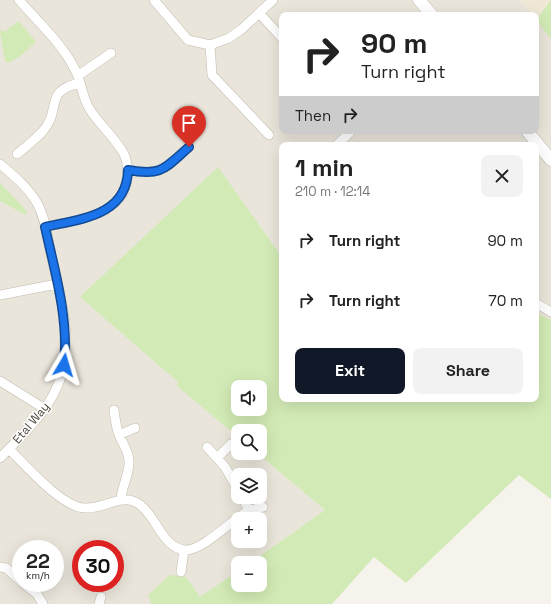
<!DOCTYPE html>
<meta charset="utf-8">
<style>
body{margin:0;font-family:"Space Grotesk",sans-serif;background:#f2f2f2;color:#222;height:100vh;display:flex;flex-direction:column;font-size:15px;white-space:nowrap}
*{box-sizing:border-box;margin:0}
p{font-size:13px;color:#767676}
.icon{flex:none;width:22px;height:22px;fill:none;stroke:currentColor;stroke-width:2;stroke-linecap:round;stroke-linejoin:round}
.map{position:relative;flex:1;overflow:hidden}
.sheet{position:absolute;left:279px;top:142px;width:260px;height:260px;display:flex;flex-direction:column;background:#fff;border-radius:8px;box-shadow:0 4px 16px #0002}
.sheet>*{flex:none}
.banner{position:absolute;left:279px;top:12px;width:260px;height:122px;border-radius:8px;box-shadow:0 4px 16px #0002;background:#fff;color:#222;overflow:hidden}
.fabs{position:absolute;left:231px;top:380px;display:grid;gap:8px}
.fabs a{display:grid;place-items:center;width:36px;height:36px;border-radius:8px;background:#fff;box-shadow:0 4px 16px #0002;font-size:20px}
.speed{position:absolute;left:12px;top:540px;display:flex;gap:8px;font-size:20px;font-weight:700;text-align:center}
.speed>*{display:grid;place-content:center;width:52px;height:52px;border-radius:50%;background:#fff;box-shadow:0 4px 16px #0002;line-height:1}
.speed small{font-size:10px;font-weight:400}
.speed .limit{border:6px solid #d22;background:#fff;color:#111}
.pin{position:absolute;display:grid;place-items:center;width:34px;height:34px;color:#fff;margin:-41px -17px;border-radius:50% 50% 50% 0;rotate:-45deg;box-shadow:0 0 4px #0007}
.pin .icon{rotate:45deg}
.me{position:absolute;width:44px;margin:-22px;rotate:7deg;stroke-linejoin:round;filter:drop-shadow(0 0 3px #0008)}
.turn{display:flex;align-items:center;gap:14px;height:84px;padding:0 16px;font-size:18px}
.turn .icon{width:52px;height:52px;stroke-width:2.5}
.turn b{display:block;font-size:28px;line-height:34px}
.then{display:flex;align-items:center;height:38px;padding:0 16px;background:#0003;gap:8px;font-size:15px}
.round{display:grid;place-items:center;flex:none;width:42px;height:42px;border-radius:8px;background:#f2f2f2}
.summary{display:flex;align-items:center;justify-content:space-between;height:68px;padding:0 16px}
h1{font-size:24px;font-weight:700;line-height:30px}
.button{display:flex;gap:8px;margin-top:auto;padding:8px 16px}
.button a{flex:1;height:46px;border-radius:8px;background:#111827;color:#fff;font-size:16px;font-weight:700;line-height:46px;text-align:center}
.button a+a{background:#f2f2f2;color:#222}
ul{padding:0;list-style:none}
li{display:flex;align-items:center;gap:12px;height:60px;padding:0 16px}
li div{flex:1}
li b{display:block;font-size:15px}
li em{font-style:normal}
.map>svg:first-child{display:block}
</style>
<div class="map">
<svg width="551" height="604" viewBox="0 0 551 604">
<rect width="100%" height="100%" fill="#f6f3ec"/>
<path fill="#eae5da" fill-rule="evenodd" d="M0,0H519L532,15H282V131H536V20L551,39V320L536,313V145H282V257L218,168L177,381L179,387L238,437V453H257L325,510L250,563H238V571L191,604H0ZM238,475H260V497H238ZM238,519H260V541H238ZM21,549H55V583H21ZM81,549H115V583H81Z"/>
<path fill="#efe8d6" d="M519,0H551V39L536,20V15H532Z"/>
<path fill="#d2eab5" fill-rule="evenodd" d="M551,0V39L536,20Z
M19,21L36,42L19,57L8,63L5,61L0,32L2,30L4,32Z
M218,167L282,257V399H536V313L551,320V499L519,475L406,583L374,557L332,604H152L148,595L170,575L186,577L200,597L238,571V585H260V563H250L325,510L257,453H260V431H238V437L178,387L177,381L80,297ZM238,387H260V409H238Z
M0,183L26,210V215L0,201Z"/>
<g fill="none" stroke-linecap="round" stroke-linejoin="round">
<defs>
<path id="minor" d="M19,0C39,23 65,46 77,74C82,86 83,98 89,108C99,125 115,137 124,154C127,160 128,169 127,175C127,216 75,220 45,227
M154,0L188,40L210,45L229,38L242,29L273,0
M259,13L282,38
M210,45L212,75L269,135
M77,74L82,73L111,53
M337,145L351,131
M17,154C25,147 35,140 43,131C62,109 43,91 80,83
M0,164C14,176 28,187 37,203C46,219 48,241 52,259C58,286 66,315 66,343C66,357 63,374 57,387C45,415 21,436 0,458
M128,170C162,176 164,169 189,147
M0,295L57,284
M536,303L551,312
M0,381L45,409
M114,410C115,418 116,427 119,435C123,444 129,452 129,461C130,473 122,485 121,499
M119,435L135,428
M207,447L225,467L238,490
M9,449C25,465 62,507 84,508C104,510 120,492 139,504C156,515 162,548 185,550C202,551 232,520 249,510L242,497
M217,458L231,444
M249,510L263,507
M0,567L6,568L21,581
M181,572L184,550
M23,583L37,594L43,604
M99,604L101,597"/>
<path id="tertiary" d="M419,0L432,15
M527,131L551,160"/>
</defs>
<use href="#minor" stroke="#c2bbae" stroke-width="10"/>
<use href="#tertiary" stroke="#c2bbae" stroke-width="13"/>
<use href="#minor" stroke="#fff" stroke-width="9"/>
<use href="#tertiary" stroke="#fff" stroke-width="12"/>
</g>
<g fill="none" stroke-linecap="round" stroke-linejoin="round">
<defs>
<path id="route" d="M64,365C69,319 55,272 45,227C80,219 127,216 128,170C162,176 164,169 189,147"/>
</defs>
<use href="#route" stroke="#114b97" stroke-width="10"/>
<use href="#route" stroke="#1a73e8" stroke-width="7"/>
</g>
<g text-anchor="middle" stroke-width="3" stroke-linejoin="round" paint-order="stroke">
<g font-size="12" fill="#4b4439" stroke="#fff">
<text transform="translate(31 423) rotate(-50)" y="4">Etal Way</text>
</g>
</g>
</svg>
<div class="fabs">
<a><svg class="icon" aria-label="sound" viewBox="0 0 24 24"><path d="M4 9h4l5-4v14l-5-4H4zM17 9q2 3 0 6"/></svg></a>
<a><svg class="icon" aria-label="search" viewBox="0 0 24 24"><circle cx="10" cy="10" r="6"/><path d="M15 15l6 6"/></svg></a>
<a><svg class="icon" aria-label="layers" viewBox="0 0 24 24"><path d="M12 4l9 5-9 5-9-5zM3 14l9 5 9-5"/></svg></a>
<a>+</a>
<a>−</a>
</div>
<div class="speed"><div>22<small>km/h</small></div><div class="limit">30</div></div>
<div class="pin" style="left:189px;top:147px;background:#d93025"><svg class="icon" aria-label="arrive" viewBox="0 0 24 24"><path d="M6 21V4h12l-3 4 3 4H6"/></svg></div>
<svg class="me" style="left:64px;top:365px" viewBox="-20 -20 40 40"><path d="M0-17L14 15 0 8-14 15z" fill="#1a73e8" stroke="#fff" stroke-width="4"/></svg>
<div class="banner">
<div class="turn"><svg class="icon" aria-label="right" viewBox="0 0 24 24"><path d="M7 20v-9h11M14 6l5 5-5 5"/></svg><div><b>90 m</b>Turn right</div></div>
<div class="then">Then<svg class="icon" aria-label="right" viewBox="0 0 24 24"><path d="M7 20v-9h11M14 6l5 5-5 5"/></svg></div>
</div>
<section class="sheet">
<div class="summary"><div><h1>1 min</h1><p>210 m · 12:14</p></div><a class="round"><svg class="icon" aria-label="close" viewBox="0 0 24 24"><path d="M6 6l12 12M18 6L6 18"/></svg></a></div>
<ul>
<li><svg class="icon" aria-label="right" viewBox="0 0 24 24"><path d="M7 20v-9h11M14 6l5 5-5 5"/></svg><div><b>Turn right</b></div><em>90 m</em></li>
<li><svg class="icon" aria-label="right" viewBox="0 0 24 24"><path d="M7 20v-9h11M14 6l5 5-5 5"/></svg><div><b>Turn right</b></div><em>70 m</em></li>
</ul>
<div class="button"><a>Exit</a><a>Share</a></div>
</section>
</div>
